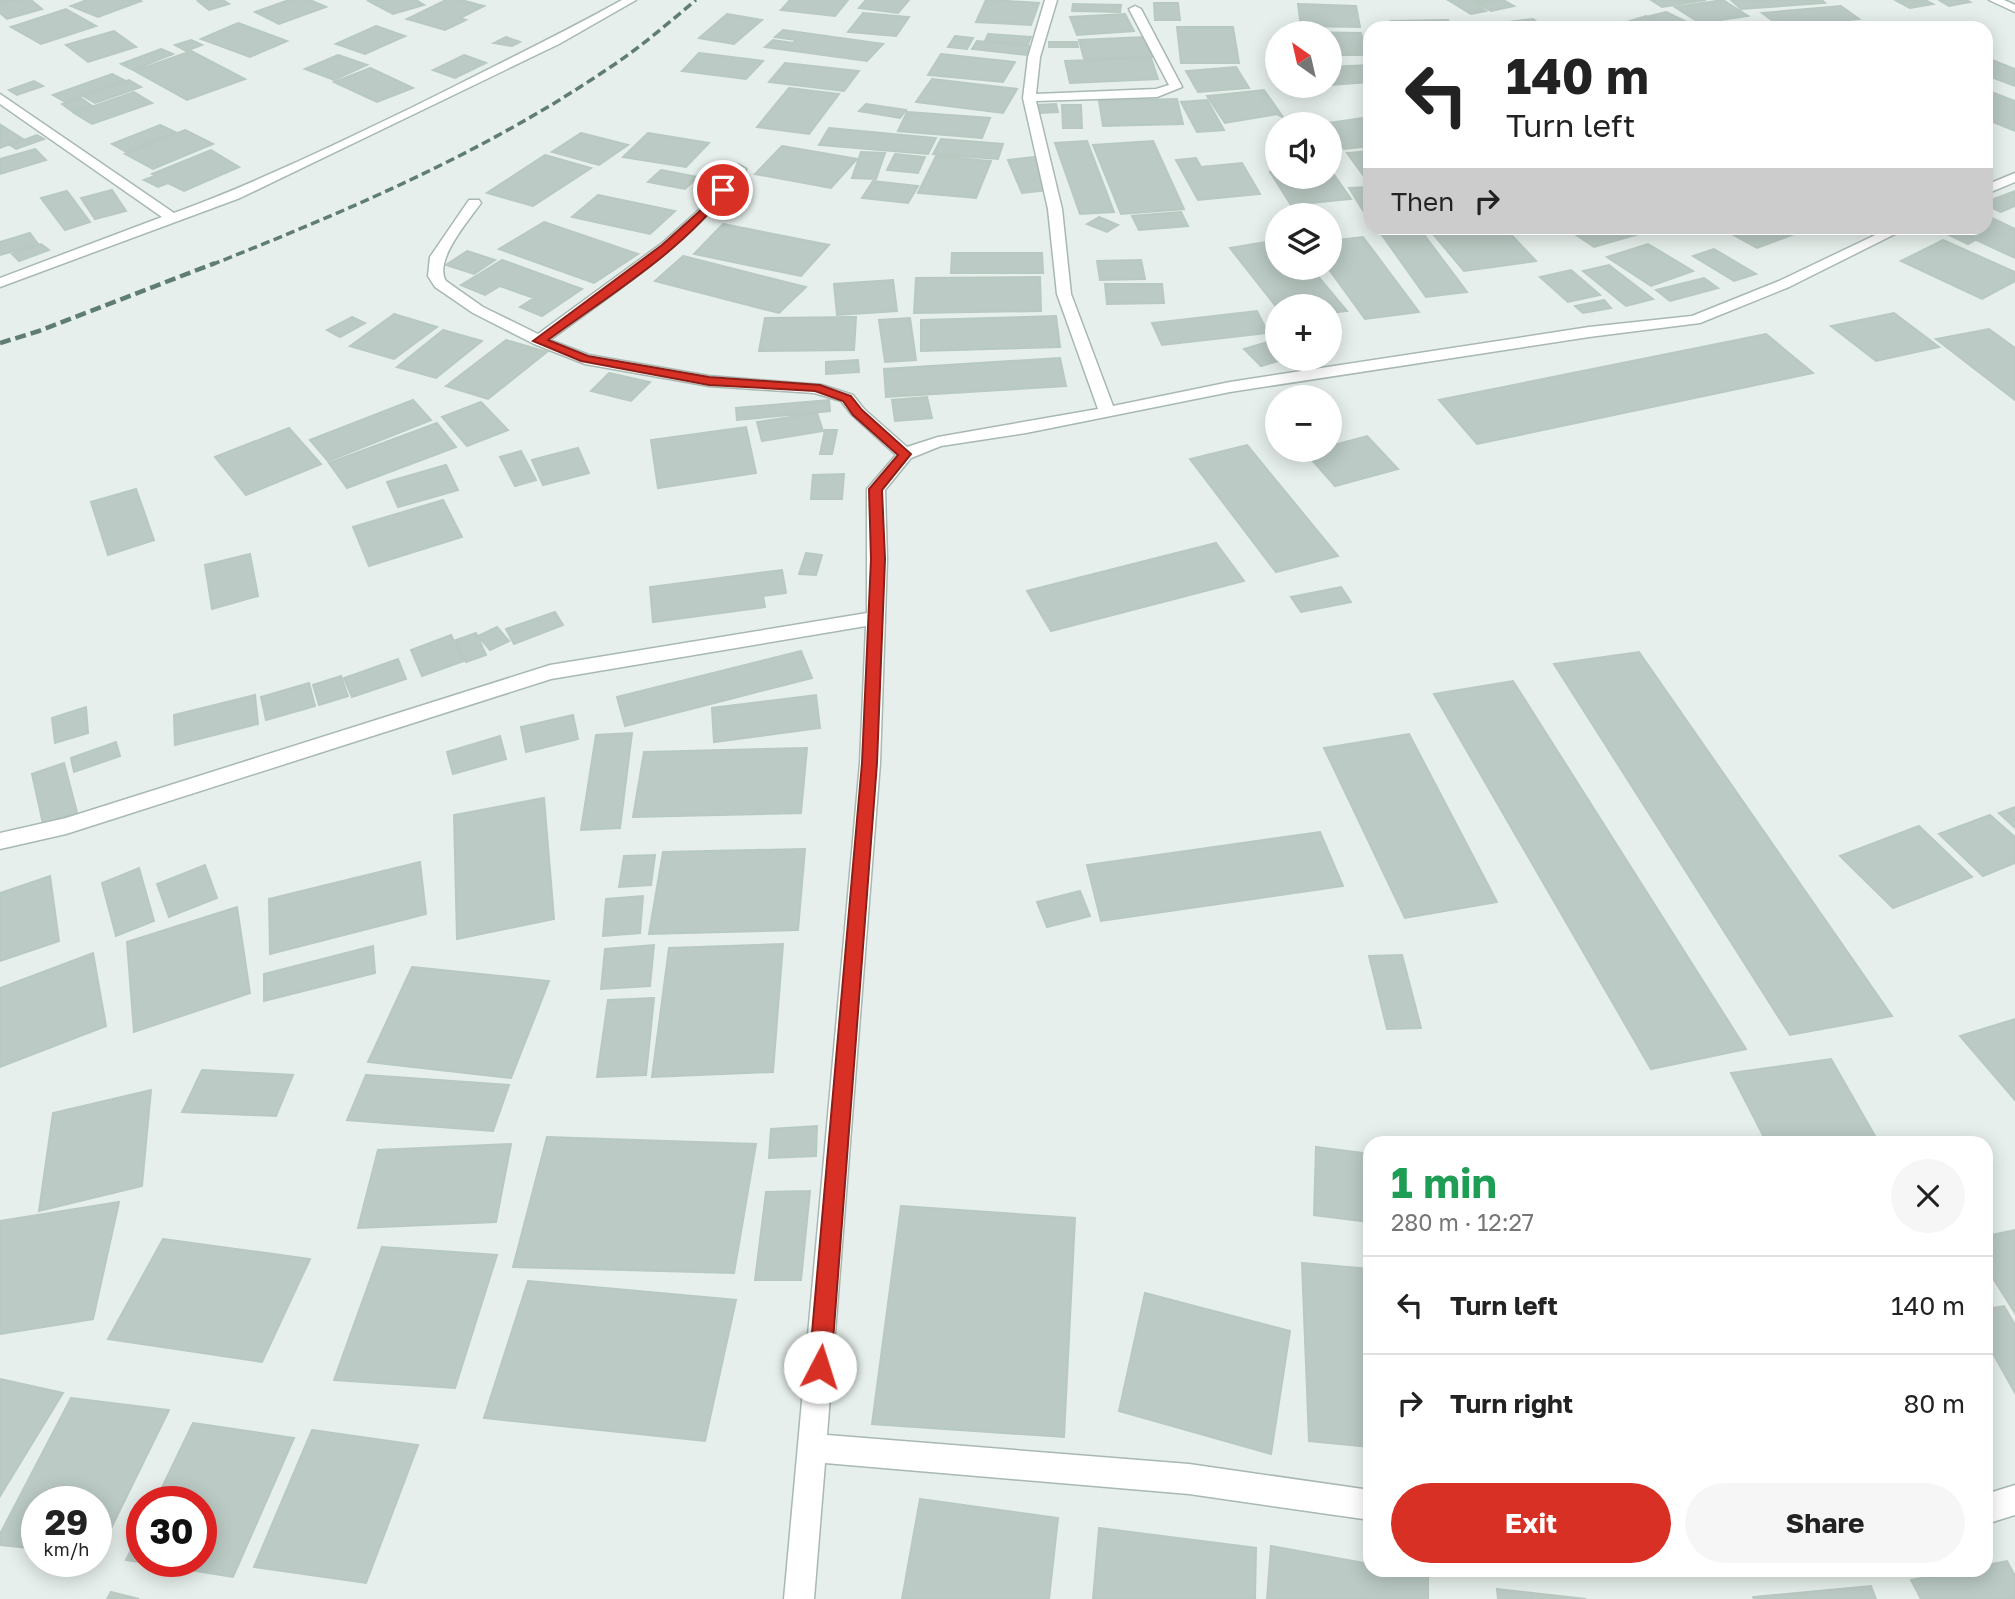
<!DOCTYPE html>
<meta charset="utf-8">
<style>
body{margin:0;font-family:"Golos Text",sans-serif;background:#f6f6f6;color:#222;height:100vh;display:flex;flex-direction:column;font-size:26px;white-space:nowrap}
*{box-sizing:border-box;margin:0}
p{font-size:23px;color:#767676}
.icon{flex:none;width:38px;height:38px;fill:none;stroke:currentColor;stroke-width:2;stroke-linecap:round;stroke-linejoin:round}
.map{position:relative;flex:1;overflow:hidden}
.sheet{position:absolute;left:1363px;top:1136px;width:630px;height:441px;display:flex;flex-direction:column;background:#fff;border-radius:21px;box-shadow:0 4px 18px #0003}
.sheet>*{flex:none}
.top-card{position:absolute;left:1363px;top:21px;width:630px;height:214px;border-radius:21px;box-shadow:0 4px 18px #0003;background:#fff;color:#222;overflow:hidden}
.needle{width:46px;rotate:326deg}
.tools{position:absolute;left:1265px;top:21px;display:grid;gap:14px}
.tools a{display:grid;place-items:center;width:77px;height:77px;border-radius:50%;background:#fff;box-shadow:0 4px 18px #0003;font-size:35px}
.speed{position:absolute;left:21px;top:1486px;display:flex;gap:14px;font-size:35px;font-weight:700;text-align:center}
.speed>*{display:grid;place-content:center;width:91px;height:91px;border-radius:50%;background:#fff;box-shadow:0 4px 18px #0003;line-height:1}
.speed small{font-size:18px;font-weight:400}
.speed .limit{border:10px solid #d22;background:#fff;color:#111}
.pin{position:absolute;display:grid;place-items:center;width:60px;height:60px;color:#fff;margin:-30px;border:4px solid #fff;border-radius:50%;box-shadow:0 2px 7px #0007}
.me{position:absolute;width:77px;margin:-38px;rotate:5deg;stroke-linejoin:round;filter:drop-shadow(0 0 5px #0008)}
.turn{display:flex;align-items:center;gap:24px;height:147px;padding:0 28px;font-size:32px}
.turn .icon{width:91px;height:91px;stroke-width:2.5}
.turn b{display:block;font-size:49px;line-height:60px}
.then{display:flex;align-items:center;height:66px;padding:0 28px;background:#0003;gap:14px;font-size:26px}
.round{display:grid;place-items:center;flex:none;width:74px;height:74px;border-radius:37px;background:#f6f6f6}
.head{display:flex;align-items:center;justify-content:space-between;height:119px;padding:0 28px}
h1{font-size:42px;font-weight:700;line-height:52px;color:#1e9e55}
.primary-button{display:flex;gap:14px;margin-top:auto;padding:14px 28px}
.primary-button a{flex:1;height:80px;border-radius:42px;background:#d93025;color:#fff;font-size:28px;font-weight:700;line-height:80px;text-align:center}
.primary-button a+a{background:#f6f6f6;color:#222}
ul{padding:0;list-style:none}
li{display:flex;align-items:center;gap:21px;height:98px;padding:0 28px;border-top:2px solid #e0e0e0}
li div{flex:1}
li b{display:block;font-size:26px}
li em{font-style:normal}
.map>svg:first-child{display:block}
</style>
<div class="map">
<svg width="2015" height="1599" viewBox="0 0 2015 1599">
<rect width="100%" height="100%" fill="#e6efeb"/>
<path fill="#bbcac4" stroke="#b8c9c2" stroke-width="2" d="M31,0L42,9L7,19L0,13V1Z
M87,0H139L141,1L98,17L71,6Z
M203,0H223L229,4L209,10L198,1Z
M289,0H310L326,7L279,24L255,12Z
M367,0H416L424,5L393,14Z
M446,0H461L484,6L460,18L466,20L445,30L407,19Z
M790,0H848L835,16L781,10Z
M866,0H909L898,13L859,8Z
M986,0H992L1039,3L1031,25L976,22Z
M1448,0H1489L1474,3L1486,11L1471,14Z
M1492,0H1503L1514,6L1491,11L1477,3Z
M1651,0H1706L1662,7Z
M1723,0L1748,16L1700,23L1675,7Z
M1731,0H1822L1825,3L1741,9Z
M1925,0L1933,4L1910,8L1897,1Z
M1939,0H1966L1970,2L1949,6Z
M1154,3H1178L1180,20H1155Z
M1073,4L1121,5L1120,12L1072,11Z
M1298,4L1356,6L1360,27L1301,26Z
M1841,6L1859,19L1780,26L1762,13Z
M66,9L96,26L41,44L11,27Z
M1666,12L1699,28H1674L1650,16Z
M863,13L909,17L896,36L848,32Z
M727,14L762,20L734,44L699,38Z
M1125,14L1134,31L1077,35L1070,17Z
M1646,16L1670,28H1629L1620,24Z
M1533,19L1545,28H1499L1493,24Z
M1448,20L1453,28H1395L1391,21Z
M238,23L287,41L250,57L201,39Z
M376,26L405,36L365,54L336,44Z
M1177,27H1233L1239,63H1181Z
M783,30L883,44L867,61L765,47L773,40L793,43L796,40L775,37Z
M114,31L136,47L88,62L66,45Z
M1300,32L1361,33L1367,55H1330V33Z
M988,34L1031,37L1028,44L985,41Z
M955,36L973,38L967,49L948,47Z
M506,37L520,42L512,46L494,43Z
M1145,37L1152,57L1084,59L1079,40Z
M191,40L202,45L186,51L175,45Z
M977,41L1032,46L1027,55L972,49Z
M1049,42H1077L1078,47H1049Z
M161,49L173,54L133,70L121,64Z
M191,51L245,79L187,100L135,71Z
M699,53L763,61L746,79L682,71Z
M941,54L1015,62L1003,82L928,75Z
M338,55L367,65L334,80L305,69Z
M464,55L486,63L455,78L433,70Z
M1151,58L1158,79L1070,83L1065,61Z
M1987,58L2015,69V86L1986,75Z
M785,63L859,71L844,91L769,82Z
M1370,65V82L1330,85V67Z
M1236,67L1249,88L1198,92L1186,71Z
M370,68L413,88L377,102L334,82Z
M112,74L124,80L65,102L53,95Z
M932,79L1017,89L1003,113L916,102Z
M129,80L141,87L95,103L83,96Z
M34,81L43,86L17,95L9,90Z
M789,88L839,94L809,134L757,127Z
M1264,90L1283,117L1277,114L1225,123L1207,96Z
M1986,90L2015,101V131L1986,119Z
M134,92L152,103L92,124L74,113Z
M81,98L92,106L73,112L62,104Z
M1177,99L1183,124L1103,126L1099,101Z
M1207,100L1224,130L1197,132L1181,102Z
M866,104L906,110L900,118L859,111Z
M1056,104L1058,112L1039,113L1038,105Z
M1062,105H1081L1082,128H1063Z
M907,112L990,118L982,138L898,131Z
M1370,117V146L1344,149L1330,133V124H1322Z
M1,125L23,139L0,148Z
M160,125L175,132L126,152L112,144Z
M829,128L936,138L928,154L819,145Z
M185,130L213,144L153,169L125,154Z
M581,133L628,145L599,165L552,152Z
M648,133L709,143L686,167L623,157Z
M37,135L44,139L16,149L10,145Z
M941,139L1003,144L998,159L933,154Z
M1087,141L1114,212L1080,214L1055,143Z
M1153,141L1184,209L1121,214L1093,145Z
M782,146L857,159L831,188L755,174Z
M35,149L46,160L0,174V159Z
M211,150L239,167L184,191L168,183L158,187L144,180L155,176L152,174Z
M1370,151V183H1369L1347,153Z
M861,152L885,153L876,179L852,178Z
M895,154L925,157L918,173L887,170Z
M545,155L591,168L533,206L487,193Z
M936,156L991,161L976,198L918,193Z
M1034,157L1049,190L1022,193L1008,160Z
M1196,158L1201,167L1242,163L1260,194L1198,200L1176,160Z
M1330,169L1351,199L1291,205L1270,172L1278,171V177H1330Z
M661,170L698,177L685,189L648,182Z
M873,181L918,186L908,203L862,198Z
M1370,187V213L1365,214L1349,188Z
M112,190L126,211L95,219L81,198Z
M67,191L90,222L65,230L41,198Z
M2015,191V206L2001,212L1986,205V202Z
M598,195L675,211L650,234L572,217Z
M1181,212L1188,226L1139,230L1132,216Z
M1988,216L2015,229V258L1957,231L1964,228H1986Z
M1099,217L1118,225L1107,232L1087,224Z
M544,222L638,254L594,283L499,249Z
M723,224L829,245L801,276L694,254Z
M1377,228H1419L1467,292L1426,297Z
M1428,228H1505L1536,261L1464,271Z
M1566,228H1629L1639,234L1594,247Z
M1721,228H1796L1802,231L1757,248Z
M1956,231L1975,240L1968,244L1949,235Z
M30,233L38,244L0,255V242Z
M1363,237L1419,312L1365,319L1328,268L1330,241Z
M1278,240V268H1311L1347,311L1330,313V306H1278V309L1230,248Z
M1943,240L2015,272V281L1982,299L1901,261Z
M41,244L49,250L19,261L12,254Z
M1648,244L1693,271L1651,286L1607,257Z
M1714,249L1756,274L1734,281L1693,256Z
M467,251L495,260L474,274L446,265Z
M952,253H1042L1043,273H951Z
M683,256L806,287L779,313L655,281Z
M502,260L582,289L542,316L520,307L534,298L500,286L485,295L461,285Z
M1141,260L1145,279L1100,280L1097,261Z
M1609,265L1653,299L1626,306L1583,271Z
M1571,270L1600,295L1568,302L1540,277Z
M1040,277L1041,311L914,313L916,278Z
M1704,278L1718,288L1670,301L1656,290Z
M893,280L897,311L837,315L834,284Z
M1105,284H1162L1164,303L1107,304Z
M1604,300L1611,308L1583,313L1575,306Z
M1257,311L1268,333L1162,345L1152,323Z
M1894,313L1939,347L1876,361L1831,326Z
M394,314L437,327L394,359L350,346Z
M1056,316L1060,347L921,351V320Z
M352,317L365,323L340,337L327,330Z
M856,317L854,350L759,351L765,318Z
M910,318L916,360L885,362L879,320Z
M1989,329L2015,348V400L1936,339Z
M443,330L482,341L436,378L397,367Z
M1766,334L1813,373L1477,444L1439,400Z
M1278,339V359H1285L1261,366L1244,349Z
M506,340L547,352L488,399L446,386Z
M1060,358L1066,386L886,397L884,369Z
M858,360L859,372L826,374V362Z
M609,373L650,382L631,401L591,391Z
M927,397L932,418L895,421L892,400Z
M413,400L431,420L328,461L310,440Z
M829,400L830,411L737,420L736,408Z
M481,402L508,430L467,446L442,417Z
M817,413L823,431L762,441L757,422Z
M437,423L456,447L347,488L329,463Z
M746,427L756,473L658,488L651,440Z
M289,428L321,464L246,495L215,457Z
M825,430H837L832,454H820Z
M1367,436L1398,469L1335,486L1305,452L1330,450V446Z
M1247,445L1338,556L1276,572L1190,459Z
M578,448L589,473L543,485L532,460Z
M521,451L536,480L515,486L500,457Z
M446,465L458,490L398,507L387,482Z
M844,474L842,499H811L813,475Z
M136,489L154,540L108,555L91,502Z
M443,500L462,537L369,566L353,527Z
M1216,543L1244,581L1051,631L1027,591Z
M806,553L822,555L816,575L799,574Z
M250,554L258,596L212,609L205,565Z
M782,570L786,593L763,596L765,607L653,622L650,587Z
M1341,587L1351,602L1301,612L1291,597Z
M555,612L563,625L514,644L506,629Z
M497,627L509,641L490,650L478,636Z
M476,633L486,655L466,662L456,640Z
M451,635L464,661L422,676L411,650Z
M801,651L812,678L625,726L617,697Z
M1639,652L1892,1016L1790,1035L1554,664Z
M398,659L406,679L352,697L344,678Z
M341,676L348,696L319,705L313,685Z
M1513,681L1746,1049L1651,1069L1434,694Z
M309,683L315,706L266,720L261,697Z
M255,695L258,724L175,745L174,715Z
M816,695L820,728L714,742L712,708Z
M86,707L88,733L55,743L52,718Z
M573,715L578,739L526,752L521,727Z
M632,733L620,828L581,830L596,735Z
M1409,734L1497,902L1405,918L1324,748Z
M500,736L506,759L453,774L447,752Z
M116,742L120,756L74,772L71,758Z
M807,748L801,813L633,817L644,752Z
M64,763L77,812L43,824L32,774Z
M544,798L554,919L457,939L454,815Z
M2015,807V828L1999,813Z
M1990,815L2015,837V863L1983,876L1939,834Z
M1919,826L1972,877L1893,908L1840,856Z
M1320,832L1343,886L1101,921L1087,865Z
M805,849L798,930L649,934L663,852Z
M655,855L651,885L619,887L624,856Z
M420,862L426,914L270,954L269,899Z
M205,865L217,898L169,917L157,884Z
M139,868L154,921L116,936L102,883Z
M50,876L59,941L0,961V893Z
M1080,891L1090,916L1047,927L1037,902Z
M643,896L640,933L603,936L606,899Z
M237,907L250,993L134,1032L127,942Z
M783,944L773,1072L652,1077L669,948Z
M654,945L650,986L601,989L605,949Z
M373,946L375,973L264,1001V974Z
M93,953L106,1026L0,1067V988Z
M1402,955L1421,1028L1387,1029L1369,956Z
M412,967L549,981L511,1078L368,1062Z
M654,998L646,1075L597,1077L608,1000Z
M2015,1019V1100L1960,1036Z
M1831,1059L1879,1143H1767L1731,1073Z
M202,1070L293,1075L276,1116L182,1112Z
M366,1075L509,1085L493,1131L347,1120Z
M151,1090L142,1186L39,1211L53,1113Z
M817,1126L816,1156L769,1158L771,1129Z
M547,1137L756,1144L734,1273L513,1267Z
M511,1144L496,1222L358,1228L378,1150Z
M1316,1147L1370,1154V1222L1314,1215Z
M810,1191L801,1280H755L766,1192Z
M119,1202L93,1319L0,1334V1221Z
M901,1206L1075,1218L1064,1437L872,1424Z
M2015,1230V1313L1986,1267V1236Z
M163,1239L310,1259L262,1362L108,1339Z
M382,1247L497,1255L455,1388L334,1380Z
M1302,1263L1370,1269V1447L1309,1441Z
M528,1281L736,1300L705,1441L484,1418Z
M1145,1293L1290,1331L1271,1454L1119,1411Z
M2004,1306L2015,1325V1393L1986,1341V1309Z
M0,1379L63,1393L0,1496Z
M71,1398L169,1410L97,1557L96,1502H37V1549L0,1545V1534Z
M193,1423L294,1438L233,1577L126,1560L142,1528V1561H201V1502H155Z
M312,1430L418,1445L366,1583L254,1567Z
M920,1499L1058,1518L1049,1599H902Z
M1099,1528L1256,1548L1255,1599H1093Z
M1271,1546L1370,1564V1570H1404L1428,1574V1599H1267Z
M2007,1561L2015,1576V1599H1921L1911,1580L1964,1570H1986V1565Z
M1871,1586L1876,1599H1754L1753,1597Z
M1497,1589L1586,1599H1498Z
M111,1592L139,1599H107Z"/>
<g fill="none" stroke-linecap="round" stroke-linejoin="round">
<defs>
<path id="street" d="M622,0H636L559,44L240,198L0,287V278L162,217L0,104V94L174,213C256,183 334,145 413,107C483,72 553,38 622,0Z
M1045,0H1057L1040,57L1036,94L1156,89L1169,85L1129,9L1135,6L1141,9L1182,87L1157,97L1036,101L1062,209L1071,294L1113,406L1230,382L1589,327L1692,316L1779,281L1890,228H1907L1789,287L1700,323L1589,337L1230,392L1026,433L941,446L911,458L885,490L887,559L880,763L827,1435L1189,1464L1370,1490V1520L1189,1494L825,1463L814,1599H784L860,763L866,626L551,679L66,834L0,849V833L66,818L550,665L867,613V489L896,455L852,415L841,401L814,393L709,386L585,364L534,344L473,313L435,287L428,276L430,257L469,200H479L481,203C469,220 433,261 446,281L483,307L538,334L661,244L701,208L734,166L739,165L746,169C694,241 620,288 550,340L589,355L709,376L822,385L853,395L864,409L907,447L938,437L1098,409L1057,294L1048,209L1023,98L1028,57Z
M1989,0H2004L2015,5V12Z
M2015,173V182L1986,194V185Z
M2015,1485V1515L1986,1524V1494Z"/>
</defs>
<use href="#street" stroke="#a8b8b2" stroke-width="3"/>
<use href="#street" fill="#fff" fill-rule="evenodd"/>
<path stroke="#5f7d75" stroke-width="3.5" stroke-dasharray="9 4.5" stroke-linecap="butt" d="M211,265C347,211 481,154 603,72C636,51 666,25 696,0"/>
<path stroke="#5f7d75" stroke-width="4.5" stroke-dasharray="11 5" stroke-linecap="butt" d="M0,343L39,331L215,263"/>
</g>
<path fill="#d93025" stroke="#8d1f18" stroke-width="2" d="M719,188L728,190C682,252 609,295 548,340L588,356L709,377L820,385L851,396L862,410L911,454L882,490L885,559L877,763L831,1367L828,1375L820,1378L813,1375L809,1367L862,763L871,559L869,489L898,455L853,415L843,401L815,391L709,385L581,361L533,341L662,245L702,209Z"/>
</svg>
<div class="tools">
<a><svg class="needle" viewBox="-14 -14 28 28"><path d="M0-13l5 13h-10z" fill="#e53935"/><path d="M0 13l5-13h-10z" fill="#767676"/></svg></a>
<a><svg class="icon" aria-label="sound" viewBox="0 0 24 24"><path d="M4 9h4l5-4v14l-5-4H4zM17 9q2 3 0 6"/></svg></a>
<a><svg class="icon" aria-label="layers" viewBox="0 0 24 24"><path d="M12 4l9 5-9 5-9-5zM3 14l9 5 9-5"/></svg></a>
<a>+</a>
<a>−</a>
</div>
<div class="speed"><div>29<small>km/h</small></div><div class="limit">30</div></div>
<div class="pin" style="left:723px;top:190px;background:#d93025"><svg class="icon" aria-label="arrive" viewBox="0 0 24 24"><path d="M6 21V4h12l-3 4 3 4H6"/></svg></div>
<svg class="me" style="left:820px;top:1367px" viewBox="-20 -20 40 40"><circle r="19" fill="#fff"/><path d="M0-13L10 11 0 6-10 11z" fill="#d93025"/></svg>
<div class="top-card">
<div class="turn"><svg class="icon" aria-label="left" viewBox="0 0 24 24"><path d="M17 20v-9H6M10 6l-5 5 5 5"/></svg><div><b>140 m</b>Turn left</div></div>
<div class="then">Then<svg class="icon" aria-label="right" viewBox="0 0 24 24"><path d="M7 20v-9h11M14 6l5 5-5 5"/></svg></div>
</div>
<section class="sheet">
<div class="head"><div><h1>1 min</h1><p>280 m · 12:27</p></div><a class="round"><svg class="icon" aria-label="close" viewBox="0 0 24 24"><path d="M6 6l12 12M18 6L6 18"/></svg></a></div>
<ul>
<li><svg class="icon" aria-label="left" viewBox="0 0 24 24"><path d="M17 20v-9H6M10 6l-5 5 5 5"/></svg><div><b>Turn left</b></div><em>140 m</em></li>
<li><svg class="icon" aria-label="right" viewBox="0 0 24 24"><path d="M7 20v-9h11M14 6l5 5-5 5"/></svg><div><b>Turn right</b></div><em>80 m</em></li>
</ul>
<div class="primary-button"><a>Exit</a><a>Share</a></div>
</section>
</div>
